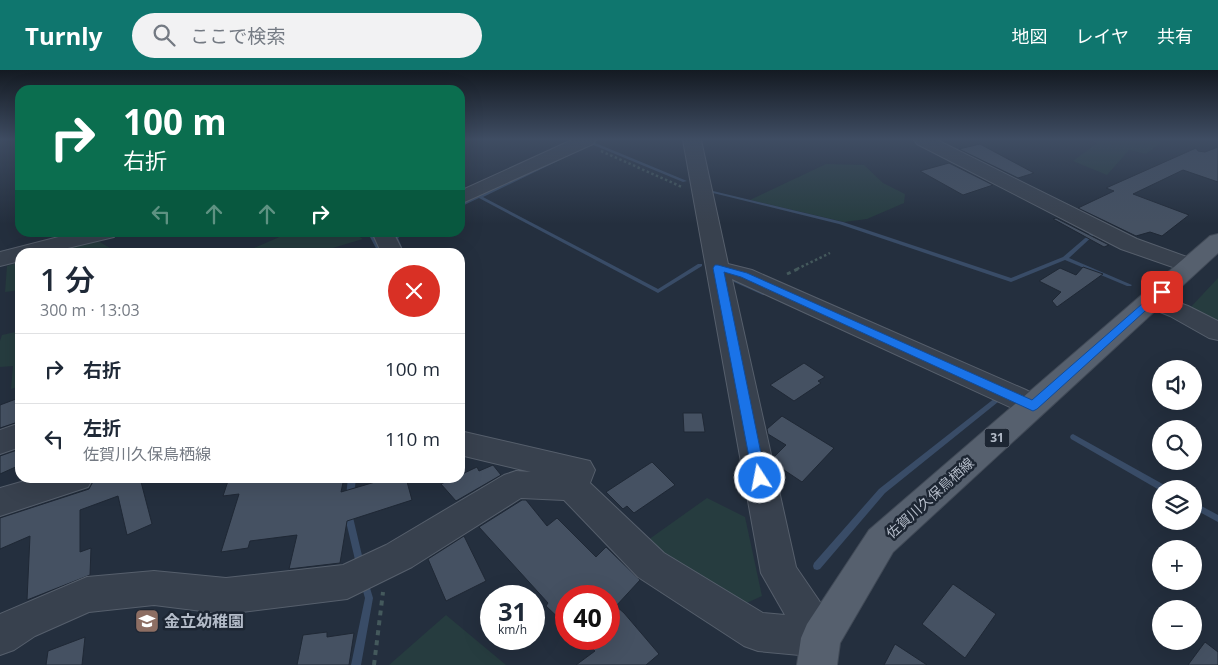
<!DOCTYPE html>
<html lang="ja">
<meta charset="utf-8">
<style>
body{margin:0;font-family:"Open Sans","Noto Sans JP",sans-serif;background:#f2f2f3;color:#1f2937;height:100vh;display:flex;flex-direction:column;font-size:19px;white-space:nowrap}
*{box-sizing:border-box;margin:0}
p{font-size:16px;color:#747a83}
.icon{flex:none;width:28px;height:28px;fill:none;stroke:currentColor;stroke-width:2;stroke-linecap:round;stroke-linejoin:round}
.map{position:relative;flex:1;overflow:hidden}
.details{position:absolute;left:15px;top:178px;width:450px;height:235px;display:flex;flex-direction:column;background:#fff;border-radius:15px;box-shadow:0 5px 20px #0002}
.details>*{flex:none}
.banner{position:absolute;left:15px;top:15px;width:450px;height:152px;border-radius:15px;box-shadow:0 5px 20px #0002;background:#0b6e4f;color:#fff;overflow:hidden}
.buttons{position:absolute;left:1152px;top:290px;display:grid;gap:10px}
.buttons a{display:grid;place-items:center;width:50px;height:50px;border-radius:50%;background:#fff;box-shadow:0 5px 20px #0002;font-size:25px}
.speed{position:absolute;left:480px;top:515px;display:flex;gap:10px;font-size:25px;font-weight:700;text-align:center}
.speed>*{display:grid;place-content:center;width:65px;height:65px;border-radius:50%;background:#fff;box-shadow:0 5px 20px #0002;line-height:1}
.speed small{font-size:12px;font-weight:400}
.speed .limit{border:8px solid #d22;background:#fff;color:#111}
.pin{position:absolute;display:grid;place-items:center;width:42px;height:42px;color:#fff;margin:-21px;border-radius:10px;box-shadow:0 2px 8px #0006}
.me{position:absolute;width:55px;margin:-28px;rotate:349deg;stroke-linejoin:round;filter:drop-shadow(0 0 4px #0008)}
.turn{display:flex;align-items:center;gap:18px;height:105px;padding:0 25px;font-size:22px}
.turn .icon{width:65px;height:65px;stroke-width:2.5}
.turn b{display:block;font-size:35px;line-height:42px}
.lanes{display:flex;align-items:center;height:48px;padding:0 25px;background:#0003;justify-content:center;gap:25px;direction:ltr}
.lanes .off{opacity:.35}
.round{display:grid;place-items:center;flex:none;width:52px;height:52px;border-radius:26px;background:#f2f2f3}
.overview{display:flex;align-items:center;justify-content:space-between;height:85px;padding:0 25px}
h1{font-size:30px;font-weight:600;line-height:38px}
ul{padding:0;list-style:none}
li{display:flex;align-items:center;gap:15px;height:70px;padding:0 25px;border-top:1px solid #e0e1e3}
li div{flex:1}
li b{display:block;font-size:19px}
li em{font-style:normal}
header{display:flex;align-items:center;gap:30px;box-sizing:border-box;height:70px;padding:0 25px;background:#0f766e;color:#fff}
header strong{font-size:24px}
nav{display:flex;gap:28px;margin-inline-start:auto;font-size:18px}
.search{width:350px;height:45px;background:#f2f2f3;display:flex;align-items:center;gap:12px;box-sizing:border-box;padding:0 18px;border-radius:28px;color:#747a83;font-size:19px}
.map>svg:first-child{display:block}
</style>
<header>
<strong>Turnly</strong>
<div class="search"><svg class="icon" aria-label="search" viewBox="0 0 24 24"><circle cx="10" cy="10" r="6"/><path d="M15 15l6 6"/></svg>ここで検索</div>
<nav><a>地図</a><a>レイヤ</a><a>共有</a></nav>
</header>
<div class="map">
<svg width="1218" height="595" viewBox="0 0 1218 595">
<rect width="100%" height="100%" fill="#242f3e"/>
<path fill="#263c3f" d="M1090,70H1156L1162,72L1146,84L1129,80L1107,105L1073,91L1097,73Z
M826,94L864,95L883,113L905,124L904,133L867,149L844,152L750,130Z
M291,162C309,162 348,158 363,169L319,182H245Z
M98,171L117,182H56Z
M20,192V220L5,222L7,196Z
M1218,208V255L1189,239Z
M20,261V316L11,319L13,296L0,297V271L2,265Z
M707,428L745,447L762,526L738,537L641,475Z
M446,545L506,595H389Z"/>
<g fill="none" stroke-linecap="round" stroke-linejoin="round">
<path fill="#394c67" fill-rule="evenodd" d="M591,72H593L687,111L683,112L591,74Z
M563,86H564V88L483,127L658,219L698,194H702V196L658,223L479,128L460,137V134Z
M713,121L843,152L1011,208L1063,187L1091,163L1086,160L1088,159L1096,163L1069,188L1132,215L1131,216H1127L1065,190L1011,212L839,154L713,123Z
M118,162H128L107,168L105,167Z
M363,162C376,162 378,172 382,182H378L370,167Z
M399,162H406L398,168L404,182H400L393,167Z
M736,209L767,223L768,224L767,225H763L734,212L733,211L734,210Z
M994,324H998L1003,328L885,423L820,499L817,500L814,499L813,496L814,493L879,419L995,328L993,326Z
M1073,364L1168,417L1169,419H1161V421L1071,369L1070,367L1071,365Z
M348,408H356L354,426L353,428L350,429L347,428L346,426Z
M1194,432L1218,445V452L1194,439Z
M348,440L351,441L352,443L364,494L363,497L360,498L357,497L356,494L344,443L345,441Z
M364,507L367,508L373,528L361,595H351L365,528L360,511L361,508Z"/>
</g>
<path fill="#455162" stroke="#1f2835" d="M980,74L1034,103L1018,108L959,79Z
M1218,77V112L1183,100L1133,124L1189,145L1162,166L1150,162L1136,166L1078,138L1114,121L1106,118L1196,78L1198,81L1205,82Z
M949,93L993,115L963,125L920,101Z
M1056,148L1109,175L1104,177L1053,149Z
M1083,197L1103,204L1057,237L1052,231L1061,222L1039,211L1060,198L1076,205Z
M804,293L825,307L818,311L821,313L794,331L770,315Z
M16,329L18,352L0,358V335Z
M683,343H702L705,362H684Z
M782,346L834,378L802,412L775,394L774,387L786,375L768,364L767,359Z
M20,379V395L0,404V386Z
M652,392L675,415L634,443L627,436L623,439L606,422Z
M493,395L501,405L456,431L441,414L454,408H460V405L477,397L479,401Z
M95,408H140L152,454L127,465L118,426L80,440V482L91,478L90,505L27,530L30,466L0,479V448L89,419Z
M229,408H344L341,422L389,408H406L412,430L347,451L340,493L289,499L297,465L250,471L248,478L221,482L239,424L223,426Z
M522,430H526L547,456L557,448L596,487L606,477L640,510L616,536L624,543L659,584L646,595H576L595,581L592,578L604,569H609V526H566V555L546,536L548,533L479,457Z
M464,466L486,511L446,531L428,489Z
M953,514L996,544L965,588L922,554Z
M327,562V567L354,563L349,595H297L303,565Z
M85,567L82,595H46L48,581Z
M1205,572L1218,582V595H1188Z
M895,574L927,595H884Z"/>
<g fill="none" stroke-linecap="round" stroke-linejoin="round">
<defs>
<path id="minor" d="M572,70H596L593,74L460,134V121Z
M683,70H701L728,194L752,200L1026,320L1043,329L1048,336L1043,343L1033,347L1023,343L732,209L796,497L835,554L841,568L835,582L821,587L758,581L744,576L638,507L564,430L521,428L412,497L347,529L226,544L154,535L89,542L35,566L14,580L0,585V544L87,507L154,501L226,508L343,495L386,475L504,405L516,401L531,402L460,385V361L590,391L595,400L590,413L664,483L763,543L785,545L761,503Z
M914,70H937L1137,169L1198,191L1201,196L1198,201L1190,203L1121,179L917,74Z
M78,162H116L114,167L51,182H20V191L0,196V182Z
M372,162H393L403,182H381Z
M1152,223L1188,236L1218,251V270L1209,268L1170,246L1143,235L1140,230L1143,225Z
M20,353V377L0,384V360Z
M35,408H93L88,417L0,446V418Z"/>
<path id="major" d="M1218,164V183L893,482L840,573L837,595H797L801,568L807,554L869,460L1210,166Z"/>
</defs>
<use href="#minor" stroke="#565f6c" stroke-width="2"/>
<use href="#major" stroke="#414a57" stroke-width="2"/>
<path stroke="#44595c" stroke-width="2.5" stroke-dasharray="2.5 2.5" stroke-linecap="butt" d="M601,81L682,117
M797,199L830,183"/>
<path stroke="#44595c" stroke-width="3" stroke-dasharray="4 4" stroke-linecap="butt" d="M787,204L800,198"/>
<path stroke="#44595c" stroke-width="4" stroke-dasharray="5 5" stroke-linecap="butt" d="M374,595L383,522"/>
<use href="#minor" fill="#38414e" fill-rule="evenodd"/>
<use href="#major" fill="#56606e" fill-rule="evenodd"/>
</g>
<linearGradient id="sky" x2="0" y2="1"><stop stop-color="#141a22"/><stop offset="0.45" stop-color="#3f4d63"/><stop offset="1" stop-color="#3f4d63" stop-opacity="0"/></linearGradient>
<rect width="1218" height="154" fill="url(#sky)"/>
<path fill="#1a73e8" stroke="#114b97" d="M715,195H718L747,203L1032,330L1158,220H1165L1166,222L1037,339L1033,341L741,207L724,202L766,408L764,411L760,413L755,411L753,408L713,198Z"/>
<defs>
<symbol id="school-square" viewBox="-11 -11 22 22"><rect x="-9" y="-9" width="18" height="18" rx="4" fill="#8d6e63" stroke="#1d2633"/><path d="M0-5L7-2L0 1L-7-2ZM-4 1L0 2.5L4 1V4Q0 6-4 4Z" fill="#fff"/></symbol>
</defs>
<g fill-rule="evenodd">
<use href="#school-square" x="133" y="537" width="28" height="28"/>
</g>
<g text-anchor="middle" stroke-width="5" stroke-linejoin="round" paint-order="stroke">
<rect fill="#1d2633" stroke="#878f9c" stroke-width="1" x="984.5" y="358.5" width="25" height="19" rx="4"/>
<g font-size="12" font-weight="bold" fill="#b4bcc9">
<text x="997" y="372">31</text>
</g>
<g font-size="14" fill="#b4bcc9" stroke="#1d2633">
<text transform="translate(930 428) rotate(-42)" y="5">佐賀川久保鳥栖線</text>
</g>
<g font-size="16" font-weight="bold" fill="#b4bcc9" stroke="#1d2633" text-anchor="start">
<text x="164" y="557">金立幼稚園</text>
</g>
</g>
</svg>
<div class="buttons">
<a><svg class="icon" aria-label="sound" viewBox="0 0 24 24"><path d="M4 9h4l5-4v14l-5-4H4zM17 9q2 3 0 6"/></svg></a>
<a><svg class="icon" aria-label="search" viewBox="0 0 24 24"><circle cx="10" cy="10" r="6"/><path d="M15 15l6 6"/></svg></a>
<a><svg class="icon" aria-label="layers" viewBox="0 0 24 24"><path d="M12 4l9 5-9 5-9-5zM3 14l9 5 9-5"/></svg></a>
<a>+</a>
<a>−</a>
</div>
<div class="speed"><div>31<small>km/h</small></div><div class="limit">40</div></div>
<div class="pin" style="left:1162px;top:222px;background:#d93025"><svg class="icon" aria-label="arrive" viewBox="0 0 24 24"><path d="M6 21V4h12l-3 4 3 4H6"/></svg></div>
<svg class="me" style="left:760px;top:408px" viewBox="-20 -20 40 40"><circle r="17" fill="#1a73e8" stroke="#fff" stroke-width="3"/><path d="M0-11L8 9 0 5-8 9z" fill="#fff"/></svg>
<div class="banner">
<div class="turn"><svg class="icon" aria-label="right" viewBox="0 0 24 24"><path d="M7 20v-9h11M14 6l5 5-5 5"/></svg><div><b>100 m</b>右折</div></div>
<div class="lanes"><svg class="icon off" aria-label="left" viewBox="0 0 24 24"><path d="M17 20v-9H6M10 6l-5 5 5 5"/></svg><svg class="icon off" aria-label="ahead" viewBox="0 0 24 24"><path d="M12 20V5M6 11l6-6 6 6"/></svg><svg class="icon off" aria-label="ahead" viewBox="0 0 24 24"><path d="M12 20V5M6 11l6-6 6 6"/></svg><svg class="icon" aria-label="right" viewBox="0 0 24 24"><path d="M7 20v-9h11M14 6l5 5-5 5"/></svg></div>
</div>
<section class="details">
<div class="overview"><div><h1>1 分</h1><p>300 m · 13:03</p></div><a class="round" style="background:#d93025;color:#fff"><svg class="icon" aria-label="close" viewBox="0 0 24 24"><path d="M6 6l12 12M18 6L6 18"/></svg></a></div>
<ul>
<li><svg class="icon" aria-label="right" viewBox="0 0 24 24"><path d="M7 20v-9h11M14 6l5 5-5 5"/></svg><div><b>右折</b></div><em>100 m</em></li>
<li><svg class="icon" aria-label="left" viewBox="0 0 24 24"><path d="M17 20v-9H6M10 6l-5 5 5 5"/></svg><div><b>左折</b><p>佐賀川久保鳥栖線</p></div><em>110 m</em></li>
</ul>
</section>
</div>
